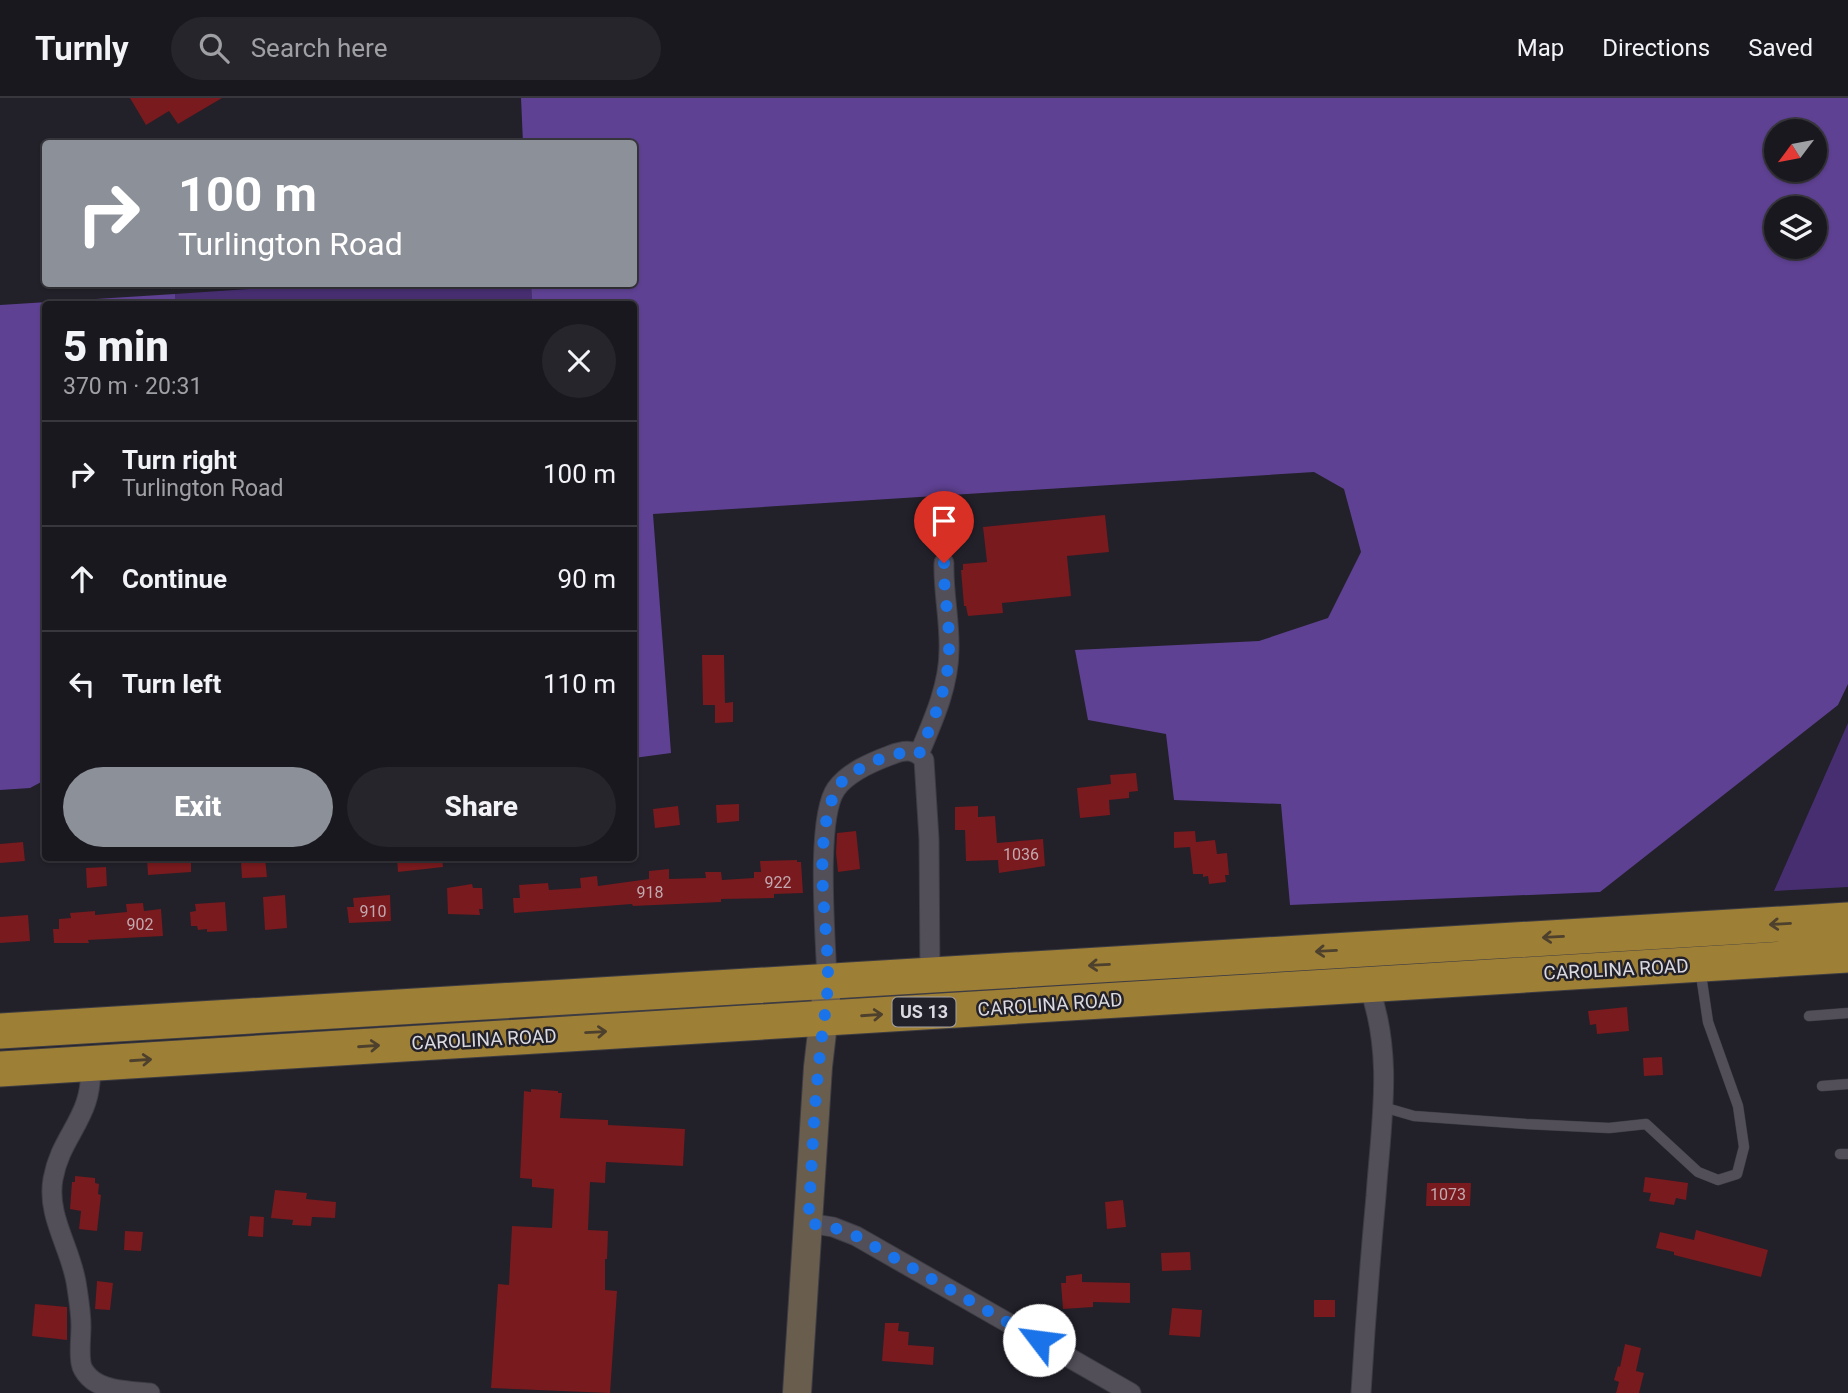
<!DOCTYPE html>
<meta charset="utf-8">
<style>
body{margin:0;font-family:Roboto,sans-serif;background:#27252c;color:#f1f3f6;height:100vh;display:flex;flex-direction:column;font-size:26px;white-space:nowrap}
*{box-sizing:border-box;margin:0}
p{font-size:23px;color:#9fa0a4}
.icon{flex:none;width:38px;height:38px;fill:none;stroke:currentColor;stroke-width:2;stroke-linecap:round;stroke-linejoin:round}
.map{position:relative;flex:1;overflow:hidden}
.drawer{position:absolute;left:42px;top:203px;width:595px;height:560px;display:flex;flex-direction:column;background:#1a181f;border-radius:7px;box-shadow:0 2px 5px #0004,0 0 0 2px #38373d}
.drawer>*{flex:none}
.banner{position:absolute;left:42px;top:42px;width:595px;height:147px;border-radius:7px;box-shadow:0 2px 5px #0004,0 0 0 2px #38373d;background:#8c9099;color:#fff;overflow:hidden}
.needle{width:46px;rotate:238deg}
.fabs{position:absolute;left:1764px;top:21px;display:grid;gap:14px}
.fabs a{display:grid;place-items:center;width:63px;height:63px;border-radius:50%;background:#1a181f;box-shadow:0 2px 5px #0004,0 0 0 2px #38373d;font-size:35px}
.pin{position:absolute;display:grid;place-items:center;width:60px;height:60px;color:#fff;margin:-72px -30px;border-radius:50% 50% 50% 0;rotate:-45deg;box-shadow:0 0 7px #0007}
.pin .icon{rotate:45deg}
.me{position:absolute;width:77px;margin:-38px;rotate:300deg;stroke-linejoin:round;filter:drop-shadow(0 0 5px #0008)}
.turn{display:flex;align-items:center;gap:24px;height:147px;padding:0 21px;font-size:32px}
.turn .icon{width:91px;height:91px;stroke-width:2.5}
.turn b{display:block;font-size:49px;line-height:60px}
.round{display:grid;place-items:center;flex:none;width:74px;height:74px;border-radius:37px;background:#27252c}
.overview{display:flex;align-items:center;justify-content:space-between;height:119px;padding:0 21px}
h1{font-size:42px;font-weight:800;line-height:52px}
.action{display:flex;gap:14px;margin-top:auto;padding:14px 21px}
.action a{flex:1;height:80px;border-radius:42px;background:#8c9099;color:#fff;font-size:28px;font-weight:800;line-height:80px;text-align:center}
.action a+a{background:#27252c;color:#f1f3f6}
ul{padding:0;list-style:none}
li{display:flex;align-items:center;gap:21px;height:105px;padding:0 21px;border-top:2px solid #38373d}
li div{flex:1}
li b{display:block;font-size:26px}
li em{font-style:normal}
header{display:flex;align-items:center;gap:42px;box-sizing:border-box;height:98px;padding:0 35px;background:#1a181f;border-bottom:2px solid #38373d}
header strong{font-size:33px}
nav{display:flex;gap:38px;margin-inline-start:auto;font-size:24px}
.search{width:490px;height:63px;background:#27252c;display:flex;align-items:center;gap:18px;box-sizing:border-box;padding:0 24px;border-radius:38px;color:#9fa0a4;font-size:26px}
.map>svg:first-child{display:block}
</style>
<header>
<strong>Turnly</strong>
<div class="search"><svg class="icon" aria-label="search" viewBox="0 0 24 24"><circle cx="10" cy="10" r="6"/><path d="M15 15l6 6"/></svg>Search here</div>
<nav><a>Map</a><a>Directions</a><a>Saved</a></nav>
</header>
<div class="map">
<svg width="1848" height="1295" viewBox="0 0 1848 1295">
<rect width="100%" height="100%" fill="#222029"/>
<path fill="#472e71" d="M320,186H531L532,206H176L175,196Z
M1848,625V789L1774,793Z"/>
<path fill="#5e4192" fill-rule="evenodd" d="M521,0H1848V586L1838,607L1600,794L1290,807L1281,706L1174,702L1166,636L1088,622L1075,552L1259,543L1328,520L1361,454L1344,391L1314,374L653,416L671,655L634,660V206H532L531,186H634V46L523,45ZM1776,33H1815V72H1776ZM1776,110H1815V149H1776Z
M175,196L176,206H46L45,682L30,690L0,692V207Z"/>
<path fill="#781a1e" d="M130,0H222L178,26L169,13L146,27Z
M1105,417L1109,454L1067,458L1071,498L1002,505L1003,515L968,518L966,508H964L961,472H963V466L987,464L983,429Z
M702,557H724L725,605L733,604V624L715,625V607H703Z
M1136,675L1138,693L1129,694V700L1109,702L1110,717L1080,720L1077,690L1111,686L1110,677Z
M739,706V723L717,725L716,707Z
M678,708L680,727L655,730L653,711Z
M978,708V719L995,718L997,745L1043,741L1045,768L999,775L998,762L966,763L965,732H955V709Z
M856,733L860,771L838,774L836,755L837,735Z
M1195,733L1196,744L1215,742L1217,756L1227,755L1229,777H1225L1226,784L1209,786L1208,778L1203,779V776H1193L1190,749L1174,750V734Z
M23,744L25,763L0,765V746Z
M147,760H191V774L148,777Z
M252,760H265L267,779L242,780L241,763L252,762Z
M397,760H442L443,769L398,774Z
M797,762V764H801L803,795L774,796V800L721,801V804L633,808L632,806L514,815L513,800H520L519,787L548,785L549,792L581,790L580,780L597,778L598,788L649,781V773L669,771V781L706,780L705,774H721L722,782L754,780V774H761L760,763Z
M106,769L107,788L87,790L86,770Z
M472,786L473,790H482L483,811H479L480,817L448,816L447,790Z
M285,797L287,830L265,832L263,799Z
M390,797L391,823L349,825L347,809H354L353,800Z
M225,804L227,833L207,834V831L198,832L197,828H191L190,814L196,813L195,806Z
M143,805L144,813L161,811L163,838L88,842L89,845H54L53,831H59V821L71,820L70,815L95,813V817L127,814L126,806Z
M28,817L30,843L0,845V819Z
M1627,909L1629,933L1597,936L1596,926L1590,927L1588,913Z
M1662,959L1663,977L1644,978L1643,960Z
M531,991L558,993V995H562L560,1020L608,1022V1027L685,1031L683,1068L606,1064L605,1085L590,1084L588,1132L608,1133L607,1161H605V1192L617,1193L610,1295L491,1290L498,1186L509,1187L512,1128L552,1130L554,1091L532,1089V1081L520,1080L524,993L531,994Z
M75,1078L95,1080V1085L99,1086L98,1096L101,1097L97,1133L79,1131L81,1113L70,1111L72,1084H75Z
M1645,1079L1688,1085L1686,1102L1676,1100L1674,1107L1649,1103L1651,1095L1643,1094Z
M1427,1085H1471L1470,1108H1426Z
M275,1092L307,1095L306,1101L336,1104L335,1120L312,1119L311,1128L292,1127L293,1122L271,1120Z
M1123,1102L1126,1129L1107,1131L1105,1104Z
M250,1118L264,1119L263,1139L248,1138Z
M1696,1132L1768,1152L1761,1179L1674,1157V1154L1656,1150L1660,1134L1694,1142Z
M125,1133L143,1134L141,1153L124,1152Z
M1190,1154L1191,1172L1162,1173L1161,1155Z
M1082,1176V1184L1130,1185V1205L1093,1204V1209L1063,1211L1061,1185H1066V1178Z
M97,1183L113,1185L110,1212L95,1211Z
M1314,1202H1335V1219H1314Z
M35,1206L67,1209V1242L32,1238Z
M1172,1210L1202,1212L1200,1239L1169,1237Z
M885,1225H899L898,1233L909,1234L908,1247L934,1249L933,1267L882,1263Z
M1625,1246L1641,1250L1636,1273L1644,1275L1639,1295H1616L1619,1284L1614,1282L1618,1268L1620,1269Z"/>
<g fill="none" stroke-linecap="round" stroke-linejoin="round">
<defs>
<path id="lane" d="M1809,918L1848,915
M1822,988L1848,986
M1383,1009L1414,1018L1526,1026L1609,1030L1646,1026L1698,1074L1718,1082L1737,1076L1744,1049L1738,1008L1708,924L1700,870
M1840,1056H1848"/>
<path id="street" d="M919,656C933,623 949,588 949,552C950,522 943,494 944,465
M827,883C826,843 815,721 836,691C848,674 872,664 891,657C903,652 915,650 924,662L929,741L930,877
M90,965C95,1019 61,1035 53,1081C46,1119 73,1153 77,1190C79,1203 81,1215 81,1228C81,1240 79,1253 81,1265C82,1271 85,1275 89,1279C102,1293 132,1293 150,1295
M808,1125L833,1129L856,1138L1131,1295
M1361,1295C1365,1229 1370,1163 1376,1098C1381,1025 1394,956 1368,886"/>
<path id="secondary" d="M797,1295L818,969L826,900"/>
<path id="highway" d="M0,933L1848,822
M0,971L1848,857"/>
</defs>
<use href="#lane" stroke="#3d3c43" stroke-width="11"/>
<use href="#street" stroke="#3d3c43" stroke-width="21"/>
<use href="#secondary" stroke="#3d3c43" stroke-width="30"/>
<use href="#highway" stroke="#3d3c43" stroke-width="37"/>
<use href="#lane" stroke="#524f59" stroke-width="10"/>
<use href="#street" stroke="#524f59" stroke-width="19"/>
<use href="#secondary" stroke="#695d4e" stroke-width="28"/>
<use href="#highway" stroke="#9e7f36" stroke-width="35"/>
</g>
<defs><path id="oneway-shaft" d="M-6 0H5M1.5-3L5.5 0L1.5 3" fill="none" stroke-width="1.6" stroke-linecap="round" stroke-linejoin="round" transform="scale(1.75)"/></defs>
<g stroke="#4d412e">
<use href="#oneway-shaft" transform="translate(1780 826) rotate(177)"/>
<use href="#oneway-shaft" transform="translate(1553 839) rotate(177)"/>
<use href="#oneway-shaft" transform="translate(1326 853) rotate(177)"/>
<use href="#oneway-shaft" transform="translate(1099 867) rotate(177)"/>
<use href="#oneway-shaft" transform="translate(872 917) rotate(-4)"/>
<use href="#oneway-shaft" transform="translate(596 934) rotate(-3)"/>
<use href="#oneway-shaft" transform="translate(369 948) rotate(-4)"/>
<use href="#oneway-shaft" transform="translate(141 962) rotate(-4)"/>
</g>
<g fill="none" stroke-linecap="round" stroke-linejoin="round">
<path stroke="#1a73e8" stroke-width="12" stroke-dasharray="0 21.6" d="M944,465C943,494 950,522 949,552C949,587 933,623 919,656C898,648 846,673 835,692C833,696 832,703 830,707C814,763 828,824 828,882C827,910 821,938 819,966C813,1019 812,1072 808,1125L832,1129L856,1138L1039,1242"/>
</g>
<g text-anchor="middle" stroke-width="5" stroke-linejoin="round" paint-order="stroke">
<g font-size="16" fill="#c2a9af">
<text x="1021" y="762">1036</text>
<text x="778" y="790">922</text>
<text x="650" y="800">918</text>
<text x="373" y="819">910</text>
<text x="140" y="832">902</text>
<text x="1448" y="1102">1073</text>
</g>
<rect fill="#222029" stroke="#a3a2a8" stroke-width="2" x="892.5" y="899.5" width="63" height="29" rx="5"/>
<g font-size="18" font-weight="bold" fill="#dad9df">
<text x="924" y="920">US 13</text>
</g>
<g font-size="19" fill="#dad9df" stroke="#222029">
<text transform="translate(1616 871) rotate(-3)" y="7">CAROLINA ROAD</text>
<text transform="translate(1050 906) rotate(-4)" y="7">CAROLINA ROAD</text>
<text transform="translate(484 941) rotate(-3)" y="7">CAROLINA ROAD</text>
</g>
</g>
</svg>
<div class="fabs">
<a><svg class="needle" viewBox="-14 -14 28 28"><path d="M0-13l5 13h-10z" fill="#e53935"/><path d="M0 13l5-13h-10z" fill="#9fa0a4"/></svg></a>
<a><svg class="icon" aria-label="layers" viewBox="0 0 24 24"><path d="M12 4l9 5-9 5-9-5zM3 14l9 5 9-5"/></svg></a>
</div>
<div class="pin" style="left:944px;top:465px;background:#d93025"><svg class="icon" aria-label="arrive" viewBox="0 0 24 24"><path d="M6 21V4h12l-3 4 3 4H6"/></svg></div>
<svg class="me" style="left:1039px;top:1242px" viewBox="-20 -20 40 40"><circle r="19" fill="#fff"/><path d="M0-13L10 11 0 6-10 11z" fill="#1a73e8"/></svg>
<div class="banner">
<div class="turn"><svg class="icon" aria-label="right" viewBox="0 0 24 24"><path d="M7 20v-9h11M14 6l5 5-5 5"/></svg><div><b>100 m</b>Turlington Road</div></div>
</div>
<section class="drawer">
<div class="overview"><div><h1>5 min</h1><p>370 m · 20:31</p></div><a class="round"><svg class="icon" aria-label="close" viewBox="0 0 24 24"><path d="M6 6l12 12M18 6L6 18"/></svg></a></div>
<ul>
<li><svg class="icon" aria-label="right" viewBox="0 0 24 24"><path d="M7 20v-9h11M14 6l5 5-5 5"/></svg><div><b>Turn right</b><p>Turlington Road</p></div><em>100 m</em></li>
<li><svg class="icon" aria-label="ahead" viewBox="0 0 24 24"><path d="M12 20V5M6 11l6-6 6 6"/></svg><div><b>Continue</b></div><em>90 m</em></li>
<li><svg class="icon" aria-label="left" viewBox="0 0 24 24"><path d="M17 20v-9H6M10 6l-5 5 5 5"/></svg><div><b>Turn left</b></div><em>110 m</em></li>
</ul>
<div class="action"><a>Exit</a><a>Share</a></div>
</section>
</div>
